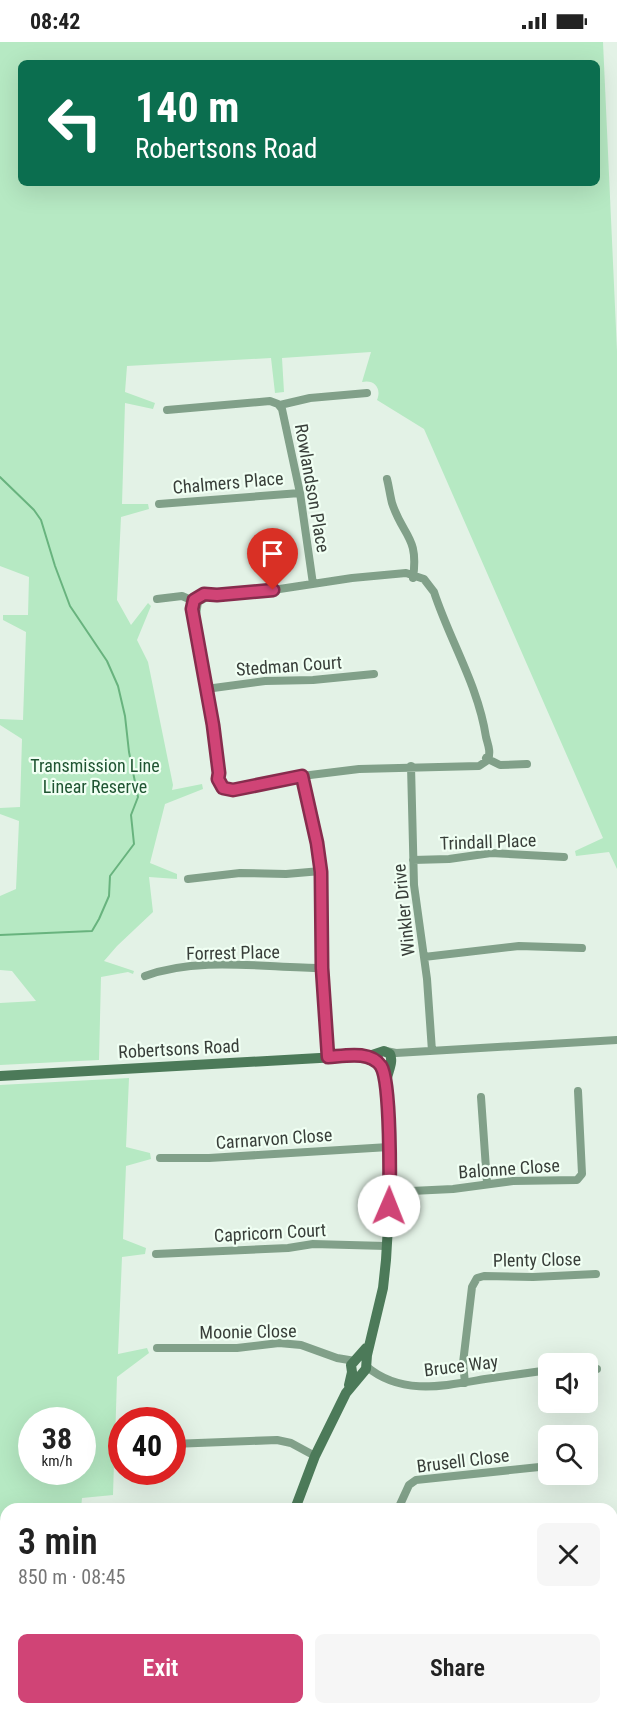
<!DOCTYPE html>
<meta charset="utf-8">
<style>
body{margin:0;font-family:"Roboto Condensed",sans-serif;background:#f6f6f6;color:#222;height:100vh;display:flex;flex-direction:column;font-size:22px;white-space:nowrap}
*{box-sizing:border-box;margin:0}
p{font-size:20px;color:#767676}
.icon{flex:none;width:33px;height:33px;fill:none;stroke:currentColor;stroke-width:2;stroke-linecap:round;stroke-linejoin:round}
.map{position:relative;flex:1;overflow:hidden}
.drawer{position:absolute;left:0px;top:1461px;width:618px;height:212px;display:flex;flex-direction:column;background:#fff;border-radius:18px 18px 0 0;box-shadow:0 6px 24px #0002}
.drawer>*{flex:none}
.top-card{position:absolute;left:18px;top:18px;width:582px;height:126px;border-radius:9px;box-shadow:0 6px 24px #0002;background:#0b6e4f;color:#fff;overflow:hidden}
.buttons{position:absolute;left:538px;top:1311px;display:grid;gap:12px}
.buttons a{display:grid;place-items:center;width:60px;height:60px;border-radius:9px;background:#fff;box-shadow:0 6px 24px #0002;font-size:30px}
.speed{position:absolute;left:18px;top:1365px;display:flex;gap:12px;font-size:30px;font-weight:700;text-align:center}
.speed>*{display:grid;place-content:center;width:78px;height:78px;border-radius:50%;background:#fff;box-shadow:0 6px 24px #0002;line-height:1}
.speed small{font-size:15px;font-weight:400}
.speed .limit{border:9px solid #d22;background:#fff;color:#111}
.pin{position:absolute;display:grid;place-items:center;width:51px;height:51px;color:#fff;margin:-62px -26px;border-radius:50% 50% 50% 0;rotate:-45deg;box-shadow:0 0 6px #0007}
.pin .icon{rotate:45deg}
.me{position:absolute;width:66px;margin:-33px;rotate:1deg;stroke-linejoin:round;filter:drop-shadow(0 0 4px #0008)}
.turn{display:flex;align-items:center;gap:21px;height:126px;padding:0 18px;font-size:27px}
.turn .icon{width:78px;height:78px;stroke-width:2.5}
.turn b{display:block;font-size:42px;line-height:51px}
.round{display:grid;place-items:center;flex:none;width:63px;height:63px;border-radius:9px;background:#f6f6f6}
.head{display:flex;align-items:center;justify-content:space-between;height:102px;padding:0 18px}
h1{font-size:36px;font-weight:600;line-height:45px}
.button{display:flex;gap:12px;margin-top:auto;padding:12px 18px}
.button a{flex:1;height:69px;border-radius:9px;background:#d04476;color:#fff;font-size:24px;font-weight:600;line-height:69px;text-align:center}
.button a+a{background:#f6f6f6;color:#222}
.status{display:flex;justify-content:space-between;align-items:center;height:42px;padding:0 30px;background:#fff;direction:ltr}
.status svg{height:16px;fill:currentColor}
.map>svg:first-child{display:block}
</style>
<div class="status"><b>08:42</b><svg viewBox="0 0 49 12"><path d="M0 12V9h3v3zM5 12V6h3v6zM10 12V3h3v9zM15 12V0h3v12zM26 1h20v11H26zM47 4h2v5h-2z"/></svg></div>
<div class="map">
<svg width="617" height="1672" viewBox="0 0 617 1672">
<rect width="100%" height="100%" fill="#e3f2e6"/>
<path fill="#b6e9c3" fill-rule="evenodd" d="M0,0H603L617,309V827L609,810L576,814L575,809L603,796L424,387L377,358C382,346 374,337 362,340L371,310L282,316L284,350L275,351L271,316L127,324L125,350L155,361L153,367L125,361L122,462H148L149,467L121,475L117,558L131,583L148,561L151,564L137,598L148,620L173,743L172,748L202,742L203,747L165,762L150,821L177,832V837L149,835L153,870L117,904L104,919L134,929L133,932L128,930L101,935L99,1018L0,1023V961L36,959L12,929L0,928V854L16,847L19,779L0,772V766L20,765L22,697L0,683V677L23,678L26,590L3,578V573H28L29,535L0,524ZM21,21H597V141H21Z
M129,1036L126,1105L150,1111L151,1117L126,1124L123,1197L146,1206L145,1212L122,1215L118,1312L147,1306L149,1311L117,1335L115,1401L121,1402L122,1416L114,1420L113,1453L82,1456L81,1467H6V1666L73,1667L72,1672H0V1043ZM32,1378H82V1430H32Z
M617,1489V1592H612V1495Z
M617,1614V1672H577L568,1667L612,1666V1615Z"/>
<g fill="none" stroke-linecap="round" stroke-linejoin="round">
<path stroke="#68b37e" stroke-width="2" d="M0,435L34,468L41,478L55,524L70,564L107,619L118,644L125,674L129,710L138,755L131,773L134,802L110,834L109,854L99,877L92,889L0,893"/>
<path stroke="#81a089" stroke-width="8" d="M280,363L310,356L367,351
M167,368L270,359L278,362L282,367L300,451L313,542
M387,437C389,445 390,453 392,461C403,495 419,494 413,536
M159,462L300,451
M157,557L182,554L196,560
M195,578L198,560L207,555L273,548L352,536L406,531L424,537L434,550C450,599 478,643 486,695C488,703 491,709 488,718L479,724L359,727L302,734L233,748L224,746L218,737L213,683L192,563C195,550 206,551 217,553
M206,647L265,639L313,638L374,632
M486,716L500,723L527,722
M411,724L414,843L427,937L432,1009
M302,734L317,801L321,829L322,926L328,1015
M413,818L449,817L491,811L564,815
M188,837L240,831L286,832L321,829
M424,915L519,904L582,906
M145,934C199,914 266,926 322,926
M386,1009L396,1011L617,998
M481,1055L487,1141
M160,1116H209L389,1105
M390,1150L453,1147L513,1139L577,1138L582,1132L578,1049
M156,1212L288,1206L313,1202L386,1204
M157,1306H237L279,1301L301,1303L337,1316L355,1319
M366,1324C401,1354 444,1344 485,1337C506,1334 528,1331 549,1328
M588,1327H597
M465,1341L463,1321L472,1245L477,1236L484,1234L533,1235L596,1232
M172,1402L277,1398L291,1401L315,1414
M398,1467L409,1443L416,1438L549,1424
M203,1672L212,1666"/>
<path stroke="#4c7a59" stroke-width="10" d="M363,1014L383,1025L390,1022
M0,1034L372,1013L384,1009L390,1012C394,1020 387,1031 386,1041L390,1150L386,1218L383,1246L367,1313L366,1327L346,1351L315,1414L295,1467
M349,1343L352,1330L351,1323L366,1306
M306,1666L308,1672"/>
<path stroke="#215f37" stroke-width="12" d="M612,1596H617
M612,1607H617
M230,1672L238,1666
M255,1672L264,1666"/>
<path stroke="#064622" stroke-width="14" d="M612,1489L617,1483
M560,1666L569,1672"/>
</g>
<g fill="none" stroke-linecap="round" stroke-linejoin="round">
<defs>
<path id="route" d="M273,548L217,553L204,552L194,558L192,567L213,683L219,731L218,737L223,746L233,748L302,734L317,801L321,830L322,926L328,1015C344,1014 370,1008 381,1024C391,1040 390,1141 389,1164"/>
</defs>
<use href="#route" stroke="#872c4d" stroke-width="15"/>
<use href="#route" stroke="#d04476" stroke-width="10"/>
</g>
<g text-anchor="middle" stroke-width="4.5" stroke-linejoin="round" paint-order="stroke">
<g font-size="18" fill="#383e39" stroke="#f0fff3">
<text transform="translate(228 441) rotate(-5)" y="6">Chalmers Place</text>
<text transform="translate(312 446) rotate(80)" y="6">Rowlandson Place</text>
<text transform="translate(289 624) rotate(-4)" y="6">Stedman Court</text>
<text transform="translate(488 800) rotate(-2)" y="6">Trindall Place</text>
<text transform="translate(404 868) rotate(-96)" y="6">Winkler Drive</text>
<text transform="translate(233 911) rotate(-1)" y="6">Forrest Place</text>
<text transform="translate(179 1007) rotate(-3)" y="6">Robertsons Road</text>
<text transform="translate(274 1097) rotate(-4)" y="6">Carnarvon Close</text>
<text transform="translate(509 1127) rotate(-4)" y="6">Balonne Close</text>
<text transform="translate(270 1191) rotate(-3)" y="6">Capricorn Court</text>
<text transform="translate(537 1218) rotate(-1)" y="6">Plenty Close</text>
<text transform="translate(248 1290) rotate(-1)" y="6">Moonie Close</text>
<text transform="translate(461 1324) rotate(-7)" y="6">Bruce Way</text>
<text transform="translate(463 1419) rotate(-7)" y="6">Brusell Close</text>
</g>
<g font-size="18" fill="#1f5532" stroke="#f0fff3">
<text x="95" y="730">Transmission Line<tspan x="95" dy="21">Linear Reserve</tspan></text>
</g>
</g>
</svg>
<div class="buttons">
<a><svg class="icon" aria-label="sound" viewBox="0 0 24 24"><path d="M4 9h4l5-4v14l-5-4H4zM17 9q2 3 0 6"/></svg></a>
<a><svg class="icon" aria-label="search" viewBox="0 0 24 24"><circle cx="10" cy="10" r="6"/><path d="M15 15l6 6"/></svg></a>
</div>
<div class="speed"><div>38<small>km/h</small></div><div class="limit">40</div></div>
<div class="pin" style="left:273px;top:548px;background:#d93025"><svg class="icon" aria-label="arrive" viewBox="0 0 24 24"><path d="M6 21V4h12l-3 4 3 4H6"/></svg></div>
<svg class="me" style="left:389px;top:1164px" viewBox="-20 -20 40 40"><circle r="19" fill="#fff"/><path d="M0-13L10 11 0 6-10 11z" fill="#d04476"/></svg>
<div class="top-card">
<div class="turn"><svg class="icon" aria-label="left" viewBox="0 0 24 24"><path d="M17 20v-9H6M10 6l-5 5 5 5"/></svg><div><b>140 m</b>Robertsons Road</div></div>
</div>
<section class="drawer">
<div class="head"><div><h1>3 min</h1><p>850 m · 08:45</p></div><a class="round"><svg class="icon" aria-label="close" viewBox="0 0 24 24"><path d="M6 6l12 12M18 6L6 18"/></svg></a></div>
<div class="button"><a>Exit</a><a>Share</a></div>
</section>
</div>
